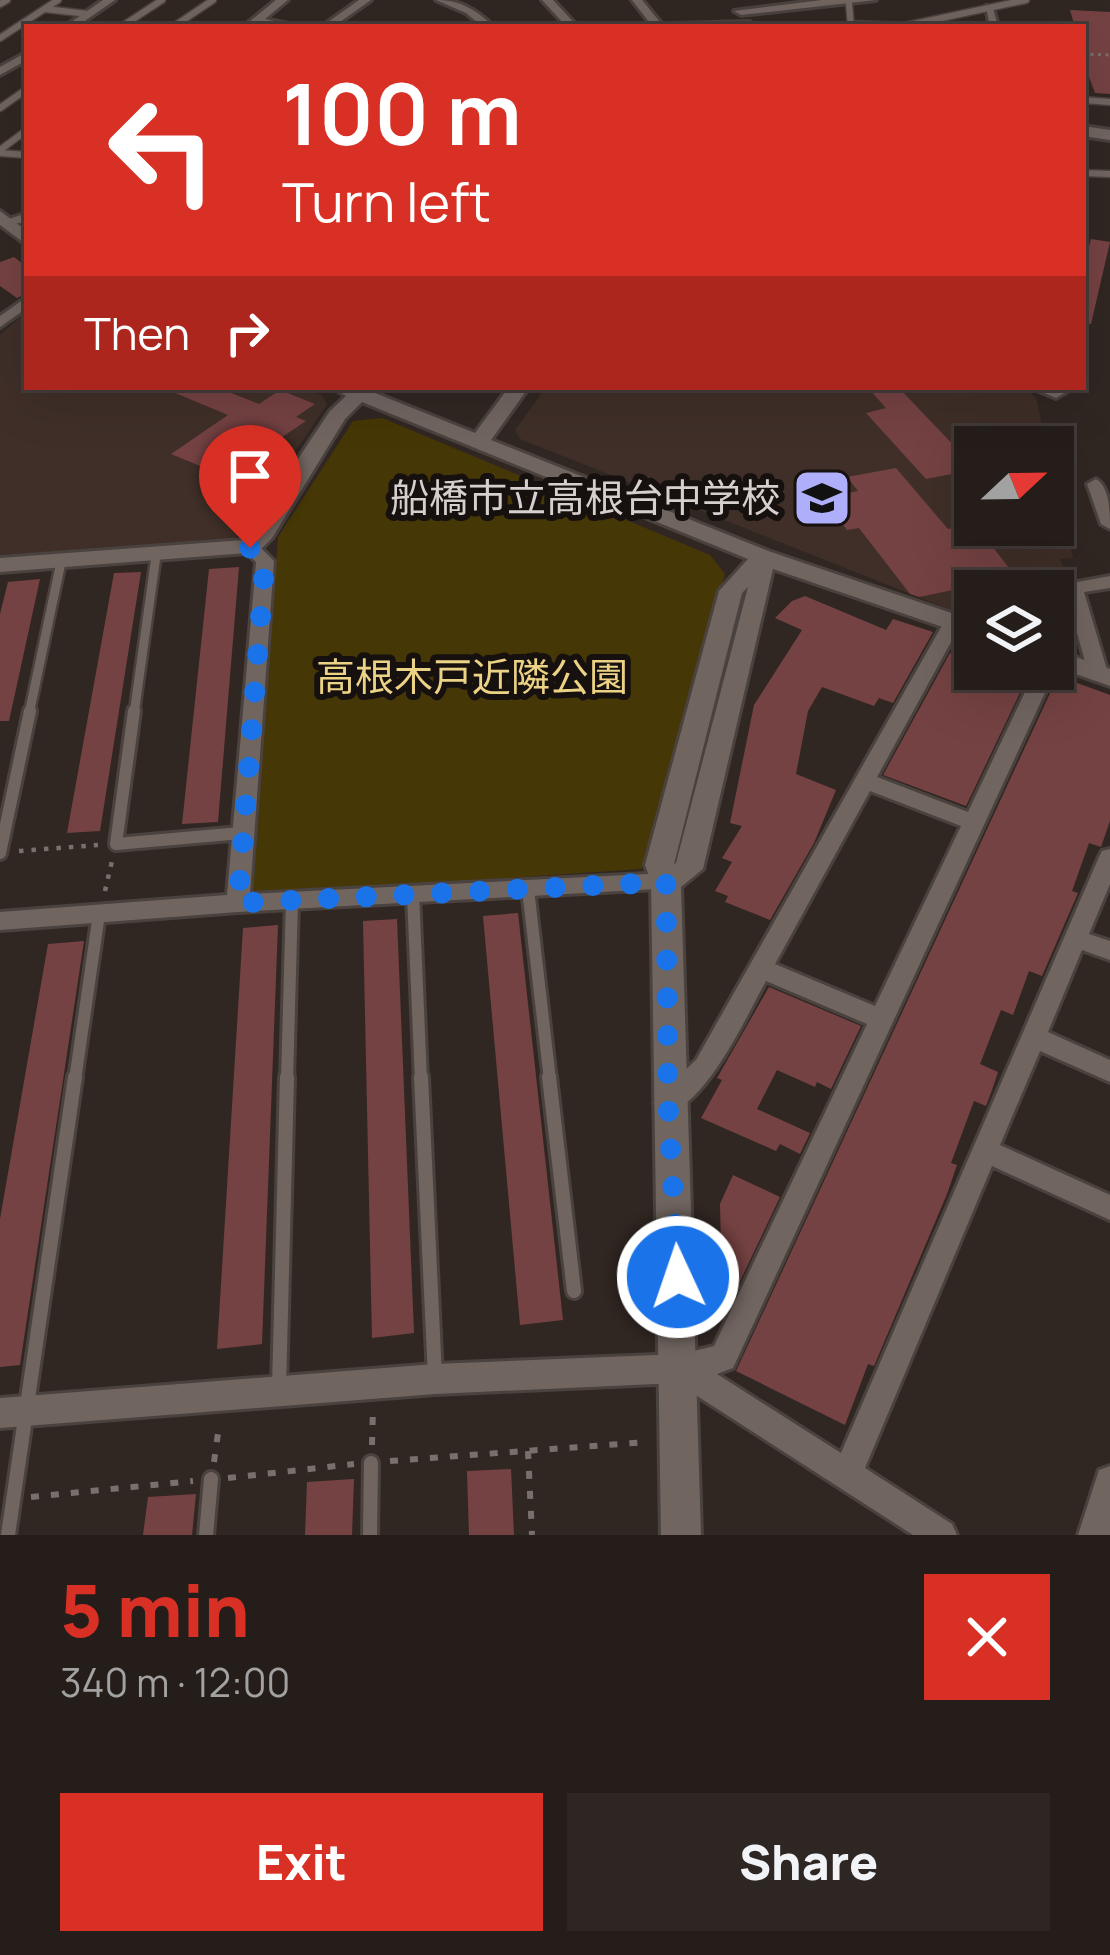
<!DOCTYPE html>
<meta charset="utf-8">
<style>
body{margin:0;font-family:Manrope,"Noto Sans JP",sans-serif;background:#2d2623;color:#f1f3f6;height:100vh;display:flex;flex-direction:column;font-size:45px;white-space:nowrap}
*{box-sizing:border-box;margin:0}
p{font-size:39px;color:#a3a2a2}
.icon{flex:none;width:66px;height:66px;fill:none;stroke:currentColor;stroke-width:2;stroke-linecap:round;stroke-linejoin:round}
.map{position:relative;height:1535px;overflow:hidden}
.drawer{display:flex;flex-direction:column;background:#251d1a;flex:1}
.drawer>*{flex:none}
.guide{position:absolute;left:24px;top:24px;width:1062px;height:366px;border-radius:0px;box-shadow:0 12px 48px #0002,0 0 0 3px #423b39;background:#d93025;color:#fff;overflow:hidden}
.needle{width:78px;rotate:68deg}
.controls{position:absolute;left:954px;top:426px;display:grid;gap:24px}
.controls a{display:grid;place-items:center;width:120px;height:120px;border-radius:0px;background:#251d1a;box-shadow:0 12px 48px #0002,0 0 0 3px #423b39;font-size:60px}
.pin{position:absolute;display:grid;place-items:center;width:102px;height:102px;color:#fff;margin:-123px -51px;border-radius:50% 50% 50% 0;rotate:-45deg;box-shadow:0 0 12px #0007}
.pin .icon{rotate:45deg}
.me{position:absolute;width:132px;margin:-66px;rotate:357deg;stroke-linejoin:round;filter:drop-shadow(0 0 9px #0008)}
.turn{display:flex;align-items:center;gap:42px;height:252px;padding:0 60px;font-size:54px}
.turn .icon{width:156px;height:156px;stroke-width:2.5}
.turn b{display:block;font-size:84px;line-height:102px}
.then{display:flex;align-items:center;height:114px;padding:0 60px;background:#0003;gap:24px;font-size:45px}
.round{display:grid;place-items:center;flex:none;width:126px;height:126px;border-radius:0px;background:#2d2623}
.head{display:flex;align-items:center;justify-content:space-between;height:204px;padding:0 60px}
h1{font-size:72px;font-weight:800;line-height:90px;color:#d93025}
.cta{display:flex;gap:24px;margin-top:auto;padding:24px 60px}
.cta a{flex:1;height:138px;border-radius:0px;background:#d93025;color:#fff;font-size:48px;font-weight:800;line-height:138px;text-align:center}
.cta a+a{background:#2d2623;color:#f1f3f6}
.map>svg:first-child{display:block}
</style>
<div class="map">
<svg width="1110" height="1535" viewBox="0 0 1110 1535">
<rect width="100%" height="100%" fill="#312722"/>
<path fill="#3f2f28" d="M27,311V387H300L323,396L327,405L234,540L0,555V335Z
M546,387H1023L1036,398L1047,447H975V525H1053V471L1073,558L1060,559L1067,576H1052L1067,644L1053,639V591H975V616L961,614L520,439L515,430Z"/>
<path fill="#463706" d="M382,418L710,555L725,574L648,861L641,869L252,895L278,537L353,421Z"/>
<path fill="#754243" d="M1070,10L1110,12V94L1095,93L1083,61V27H1075Z
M1091,239L1110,242L1091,324L1083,323V269Z
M14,257L27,267V293L17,298L0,286V262Z
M161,387H216L259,404L280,390L315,404L296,417L306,421L245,462L260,468L239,482L171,454L228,415Z
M867,387H898L962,454L975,452V493L957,473L926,479L866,413L886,408Z
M896,468L948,529L975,524L1016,577L919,597L910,594L859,528L847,530L823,498L858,491L847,477Z
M239,567L218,822L182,824L209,569Z
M141,572L100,831L67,833L114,573Z
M40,579L9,721H0V614L8,582Z
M805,596L886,630L893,619L933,632L893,703L879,698L874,706L822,687L808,711L796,774L836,790L814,843L770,920L725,902L728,896L715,891L732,862L722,858L742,826L730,823L754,705L802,630L775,618L792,601Z
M950,653L975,661V669H998L1027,678L966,806L883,775Z
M1058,676L1110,695V821L1101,847L1089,843L1072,891L1078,893L1042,976L1029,971L1013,1015L1001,1010L980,1064L998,1072L992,1090L986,1106L974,1101L951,1163L957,1165L947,1194L874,1366L868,1364L845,1425L736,1371Z
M518,913L563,1320L520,1325L483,916Z
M397,919L414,1333L372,1338L363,921Z
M278,925L262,1344L217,1349L243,928Z
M84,941L20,1365L0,1367V1219L48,944Z
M769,987L861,1026L831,1089L817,1082L815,1087L777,1070L757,1109L810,1133L800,1154L780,1144L776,1151L701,1118L722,1080L717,1078Z
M733,1175L780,1197L734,1294L722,1288L720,1204Z
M511,1469L514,1535H469L467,1471Z
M354,1479L352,1535H305L307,1482Z
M196,1494L192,1535H143L148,1497Z"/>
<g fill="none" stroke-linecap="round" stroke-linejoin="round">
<defs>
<path id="service-far3" d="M849,3L851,27
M0,4L7,0
M45,9L88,14
M851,24L904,26L1026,0
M121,27L162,0
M173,27L213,0
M0,38L58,0
M1083,100L1110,102
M0,108L27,89
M0,150L27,130
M0,153L27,155
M1083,173L1110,174"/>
<path id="service-far2" d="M29,714L61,562
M134,714L156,556"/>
<path id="service-far1" d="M134,711L116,844L241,833
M0,853L30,711
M528,889L550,1080
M413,894L421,1080
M75,1080L99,914
M287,1080L292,900"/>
<path id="service" d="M421,1077L435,1377
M549,1077L574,1291
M279,1389L287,1077
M8,1535L75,1077
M206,1535L211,1479
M370,1535L371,1463"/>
<path id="pedestrian" d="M986,6L993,8L998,27H990Z"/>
<path id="minor" d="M103,0H115L76,27H64Z
M276,0H288L265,19L301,27H243Z
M359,0H371L333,27H321Z
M436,0C460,0 477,10 494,27H483L466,13Z
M542,0H553L578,27H567Z
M632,0H642L664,27H653Z
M750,22L754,27H669L674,24Z
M27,52V60L0,75V67Z
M27,213V221L7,226L0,222Z
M27,297V308L0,327V316Z
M1096,479C1110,487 1110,512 1110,529L1101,524L1087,484Z
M250,542L256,543L274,561L250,894L666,873L674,876L677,882L674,888L238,912L0,930V912L227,895L256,562L241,547Z
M1110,576V588L1084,592L1108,673L1098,680L1088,673L1065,588L1067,584Z
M953,616L962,622L877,777L968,812L1036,669H1053V665L1056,669L733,1368L717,1374L841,1453L1099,857L1102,851L1110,849V884L1089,934L1110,941V960L1082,950L1048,1032L1110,1060V1082L1040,1051L1000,1145L1110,1195V1220L992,1166L865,1468L952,1524L957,1535H913L677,1383L435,1394L0,1428V1398L435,1364L681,1354L714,1346L867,1024L766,981C749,1011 698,1124 658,1111L654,1103L658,1095L696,1060L944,622ZM870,791L961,826L875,1006L775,964Z
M1110,1466V1535H1078L1099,1470Z"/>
<path id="tertiary" d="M822,0H876L741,15L734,11Z
M1083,126L1110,130V140L1083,136Z
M0,211L27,231V245L0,225Z
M332,387H360L475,433L509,387H529L491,440L771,552L975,621V638L773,569L703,869L681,887L701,1535H661L651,882L645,865L719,591L748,559L362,402L345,419L272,538L258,552L0,572V558L244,540L330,411L346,396ZM748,587L676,863L674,864L742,593Z
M1030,387H1061L1066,392L1056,398Z
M1053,649L1110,669V686L1053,666Z"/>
</defs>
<use href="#service-far3" stroke="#4a423e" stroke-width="9"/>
<use href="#service-far2" stroke="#4a423e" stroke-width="14"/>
<use href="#service-far1" stroke="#4a423e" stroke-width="18"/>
<use href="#service" stroke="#4a423e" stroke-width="20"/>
<use href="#pedestrian" stroke="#4a423e" stroke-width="6"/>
<use href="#minor" stroke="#4a423e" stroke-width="6"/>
<use href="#tertiary" stroke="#4a423e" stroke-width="6"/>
<path stroke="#79706d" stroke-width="3" stroke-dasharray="3 4.5" stroke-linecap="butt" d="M1083,54L1110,55"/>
<path stroke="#79706d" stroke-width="4.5" stroke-dasharray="4.5 8" stroke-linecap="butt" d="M19,851L98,845
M105,891L112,861"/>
<path stroke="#79706d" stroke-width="6" stroke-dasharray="8 12" stroke-linecap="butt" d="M372,1445L373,1408
M528,1451L532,1535
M390,1461L647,1442
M214,1462L219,1426
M228,1478L354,1464
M31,1497L193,1481"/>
<use href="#service-far3" stroke="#716560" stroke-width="6"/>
<use href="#service-far2" stroke="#716560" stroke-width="9"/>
<use href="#service-far1" stroke="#716560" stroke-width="12"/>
<use href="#service" stroke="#716560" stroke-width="14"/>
<use href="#pedestrian" fill="#716560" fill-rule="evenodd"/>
<use href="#minor" fill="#716560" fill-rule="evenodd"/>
<use href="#tertiary" fill="#716560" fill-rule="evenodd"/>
</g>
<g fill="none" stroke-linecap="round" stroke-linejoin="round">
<path stroke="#1a73e8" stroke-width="21" stroke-dasharray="0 37.8" d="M250,548L265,561L238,903L666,882L668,1103L678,1277"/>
</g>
<defs>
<symbol id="school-square" viewBox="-11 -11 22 22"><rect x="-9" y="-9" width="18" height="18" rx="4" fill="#afaefa" stroke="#16110f"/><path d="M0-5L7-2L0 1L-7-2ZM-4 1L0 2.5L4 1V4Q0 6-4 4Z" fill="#111"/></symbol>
</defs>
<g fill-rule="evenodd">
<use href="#school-square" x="789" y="465" width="66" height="66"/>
</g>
<g text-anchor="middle" stroke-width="12" stroke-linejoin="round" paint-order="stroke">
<g font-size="39" fill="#d6cfcd" stroke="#16110f" text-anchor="end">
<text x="780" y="512">船橋市立高根台中学校</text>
</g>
<g font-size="39" fill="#ecd285" stroke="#16110f">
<text x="472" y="691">高根木戸近隣公園</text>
</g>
</g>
</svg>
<div class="controls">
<a><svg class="needle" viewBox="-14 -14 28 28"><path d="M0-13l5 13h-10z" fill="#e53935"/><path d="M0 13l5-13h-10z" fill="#a3a2a2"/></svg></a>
<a><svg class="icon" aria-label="layers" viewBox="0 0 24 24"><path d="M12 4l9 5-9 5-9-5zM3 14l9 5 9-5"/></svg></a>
</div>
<div class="pin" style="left:250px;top:548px;background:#d93025"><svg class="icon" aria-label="arrive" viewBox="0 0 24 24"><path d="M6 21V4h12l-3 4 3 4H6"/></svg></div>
<svg class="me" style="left:678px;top:1277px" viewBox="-20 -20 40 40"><circle r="17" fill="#1a73e8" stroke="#fff" stroke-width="3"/><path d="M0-11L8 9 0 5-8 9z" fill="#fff"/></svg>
<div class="guide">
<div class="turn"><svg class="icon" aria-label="left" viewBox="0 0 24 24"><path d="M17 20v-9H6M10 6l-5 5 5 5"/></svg><div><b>100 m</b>Turn left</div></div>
<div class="then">Then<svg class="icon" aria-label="right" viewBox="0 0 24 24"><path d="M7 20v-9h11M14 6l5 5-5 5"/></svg></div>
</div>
</div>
<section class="drawer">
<div class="head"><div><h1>5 min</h1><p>340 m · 12:00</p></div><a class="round" style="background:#d93025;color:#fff"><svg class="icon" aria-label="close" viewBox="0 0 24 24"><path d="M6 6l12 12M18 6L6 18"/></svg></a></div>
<div class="cta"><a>Exit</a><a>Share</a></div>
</section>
